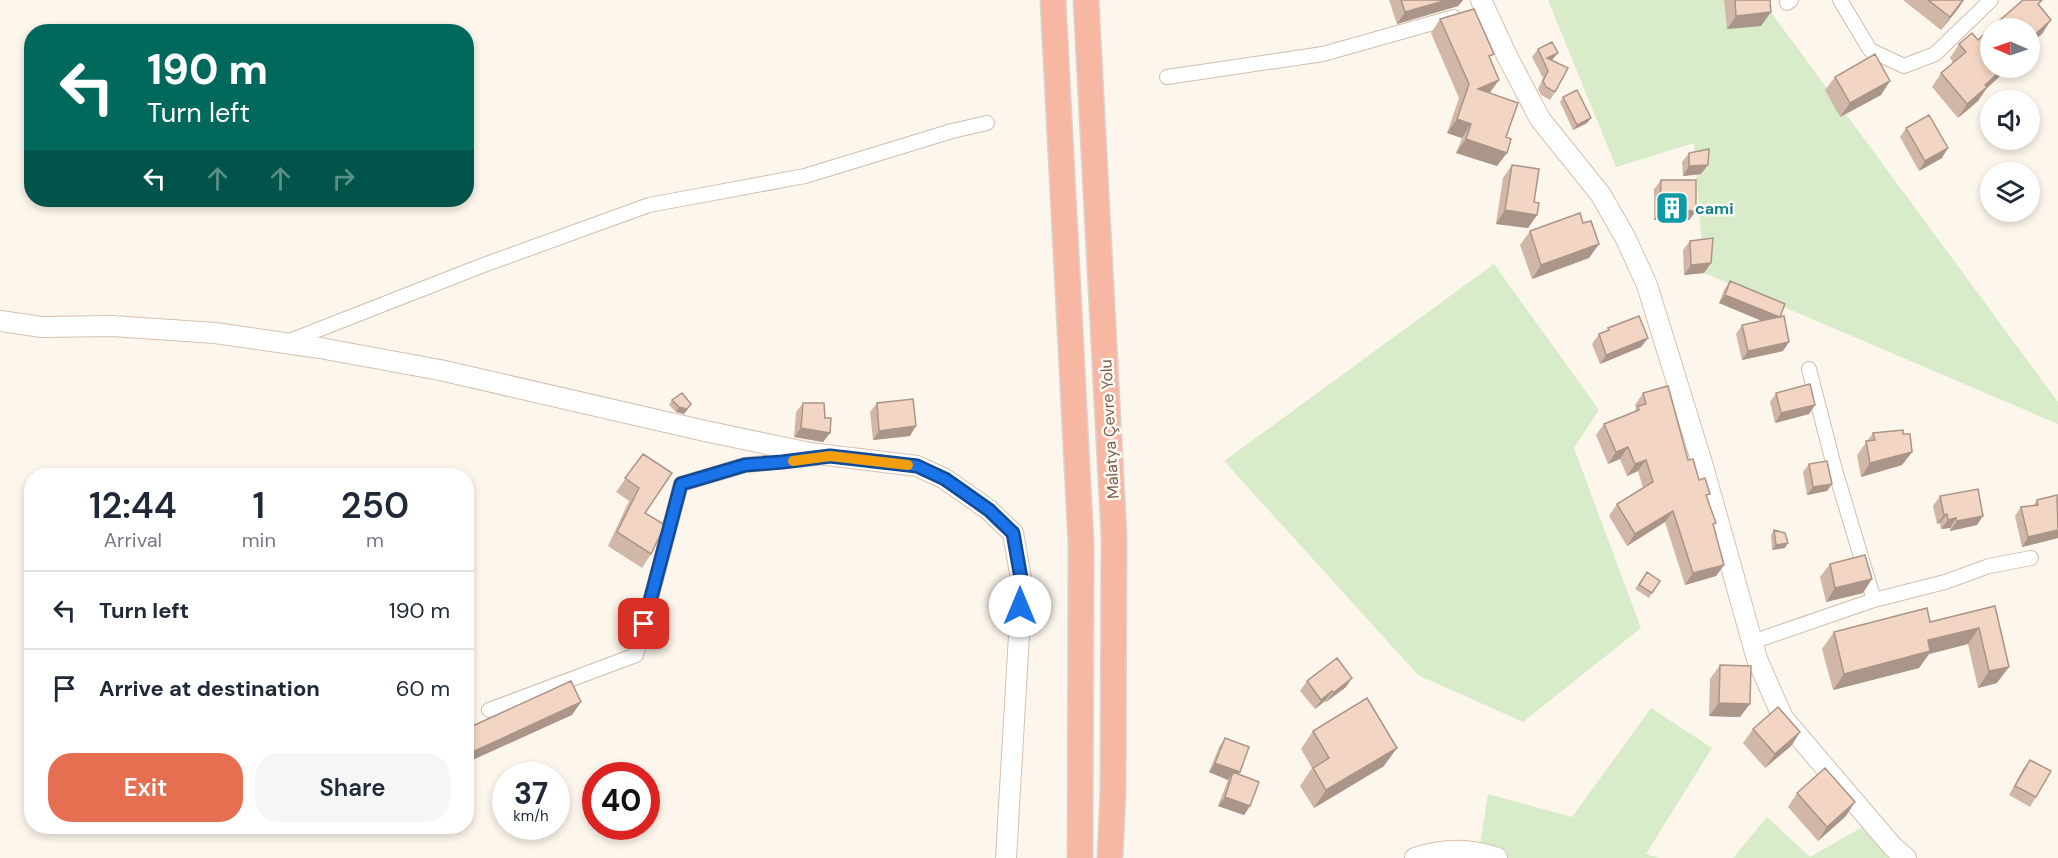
<!DOCTYPE html>
<meta charset="utf-8">
<style>
body{margin:0;font-family:"DM Sans",sans-serif;background:#f6f6f7;color:#1f2937;height:100vh;display:flex;flex-direction:column;font-size:22px;white-space:nowrap}
*{box-sizing:border-box;margin:0}
p{font-size:20px;color:#747a83}
.icon{flex:none;width:33px;height:33px;fill:none;stroke:currentColor;stroke-width:2;stroke-linecap:round;stroke-linejoin:round}
.map{position:relative;flex:1;overflow:hidden}
.side{position:absolute;left:24px;top:468px;width:450px;height:366px;display:flex;flex-direction:column;background:#fff;border-radius:24px;box-shadow:0 3px 9px #0003}
.side>*{flex:none}
.hud{position:absolute;left:24px;top:24px;width:450px;height:183px;border-radius:24px;box-shadow:0 3px 9px #0003;background:#00695c;color:#fff;overflow:hidden}
.needle{width:39px;rotate:272deg}
.fabs{position:absolute;left:1980px;top:18px;display:grid;gap:12px}
.fabs a{display:grid;place-items:center;width:60px;height:60px;border-radius:50%;background:#fff;box-shadow:0 3px 9px #0003;font-size:30px}
.speed{position:absolute;left:492px;top:762px;display:flex;gap:12px;font-size:30px;font-weight:700;text-align:center}
.speed>*{display:grid;place-content:center;width:78px;height:78px;border-radius:50%;background:#fff;box-shadow:0 3px 9px #0003;line-height:1}
.speed small{font-size:15px;font-weight:400}
.speed .limit{border:9px solid #d22;background:#fff;color:#111}
.pin{position:absolute;display:grid;place-items:center;width:51px;height:51px;color:#fff;margin:-26px;border-radius:12px;box-shadow:0 3px 9px #0006}
.me{position:absolute;width:66px;margin:-33px;rotate:0deg;stroke-linejoin:round;filter:drop-shadow(0 0 4px #0008)}
.turn{display:flex;align-items:center;gap:21px;height:126px;padding:0 24px;font-size:27px}
.turn .icon{width:78px;height:78px;stroke-width:2.5}
.turn b{display:block;font-size:42px;line-height:51px}
.lanes{display:flex;align-items:center;height:57px;padding:0 24px;background:#0003;justify-content:center;gap:30px;direction:ltr}
.lanes .off{opacity:.35}
.eta{display:flex;justify-content:space-evenly;align-items:center;height:102px;text-align:center}
.eta b{font-size:36px;font-weight:600;line-height:42px}
.action{display:flex;gap:12px;margin-top:auto;padding:12px 24px}
.action a{flex:1;height:69px;border-radius:24px;background:#e76f51;color:#fff;font-size:24px;font-weight:600;line-height:69px;text-align:center}
.action a+a{background:#f6f6f7;color:#1f2937}
ul{padding:0;list-style:none}
li{display:flex;align-items:center;gap:18px;height:78px;padding:0 24px;border-top:2px solid #e0e1e3}
li div{flex:1}
li b{display:block;font-size:22px}
li em{font-style:normal}
.map>svg:first-child{display:block}
</style>
<div class="map">
<svg width="2058" height="858" viewBox="0 0 2058 858">
<rect width="100%" height="100%" fill="#fdf6ec"/>
<path fill="#d8ecc9" d="M1548,0H1762L2058,402V424L1704,273L1694,143L1616,167Z
M1494,264L1599,410L1574,448L1641,628L1523,722L1418,675L1224,461Z
M1651,708L1712,748L1646,854L1660,858H1498L1479,851L1488,794L1572,817Z
M1767,817L1810,857L1871,822L1911,858H1733Z"/>
<g fill="none" stroke-linecap="round" stroke-linejoin="round">
<defs>
<path id="street" d="M1840,0L1870,50L1904,66L1935,54L1991,0
M1787,3L1791,0
M1167,77L1323,54L1454,17
M287,342L481,266L649,205L805,176L952,131L987,123
M1809,369L1835,470L1874,600
M1752,642L1874,600L1945,582L1989,566L2031,558
M489,710L636,655L681,484L745,465L816,458"/>
<path id="secondary" d="M1481,0L1507,56L1540,119L1601,195L1626,239L1647,285L1702,463L1757,659L1783,718L1893,847L1906,858
M0,321L42,327L112,326L215,333L320,348L440,370L705,431L810,453L917,466L945,479L989,510L1013,533L1022,584L1006,858
M1415,858C1442,849 1470,848 1497,858"/>
<path id="highway" d="M1053,0L1081,543L1080,858
M1086,0L1114,536L1113,791L1110,858"/>
</defs>
<use href="#street" stroke="#d1beb0" stroke-width="16"/>
<use href="#secondary" stroke="#d6c0b0" stroke-width="22"/>
<use href="#highway" stroke="#dad1cd" stroke-width="27"/>
<use href="#street" stroke="#fff" stroke-width="14"/>
<use href="#secondary" stroke="#fff" stroke-width="20"/>
<use href="#highway" stroke="#f7b7a3" stroke-width="24"/>
</g>
<path fill="#d1b7a8" d="M1389,0H1463L1458,6L1397,24Z
M1724,0H1770L1761,26L1727,29Z
M1903,0H1964L1941,30Z
M1440,19L1490,59L1499,80L1490,93L1497,166L1456,153L1462,138L1447,133L1459,98L1431,33Z
M1959,44L1990,68H2006L1999,77L1986,89L1978,101L1958,118L1932,87L1941,73L1953,63L1950,58Z
M1538,49L1552,60L1555,92L1550,100L1541,95L1538,89L1543,78L1532,57Z
M1835,77L1881,95L1840,117L1825,90Z
M1563,97L1591,118L1587,123L1573,130L1560,102Z
M1906,128L1942,158L1919,171L1900,137Z
M1689,153L1701,174L1683,176L1682,162Z
M1512,165L1534,202L1537,215L1528,228L1496,224L1503,178Z
M1661,180L1696,211L1689,220H1654V189Z
M1583,223L1599,244L1589,258L1532,279L1520,245L1530,231Z
M1690,241L1711,263L1704,273L1684,275L1683,250Z
M1730,281L1780,317L1783,351L1742,360L1736,334L1742,325L1762,321L1719,303L1724,290Z
M1608,328L1648,338L1641,347L1600,364L1592,344L1599,334L1606,332Z
M1643,393L1688,460L1699,480L1707,498L1724,565L1716,576L1685,585L1665,522L1627,546L1609,516L1617,504L1643,488L1638,471L1627,476L1620,459L1608,464L1596,435L1604,424L1634,412L1636,408L1635,405Z
M1776,393L1815,405L1809,414L1775,423L1770,402Z
M672,400L688,409L684,414L676,412L669,405Z
M803,403L825,418L830,433L823,442L794,437L796,412Z
M877,403L910,436L873,440L870,412Z
M1873,433L1903,434L1912,452L1902,465L1861,477L1857,455Z
M643,454L645,513L651,554L642,568L608,546L629,501L616,492Z
M1809,464L1832,484L1827,491L1807,495L1803,472Z
M1940,496L1977,525L1950,531V528L1941,529L1940,523L1937,524L1933,506Z
M2058,497V538L2022,547L2015,516L2021,507L2033,506L2037,500Z
M1774,530L1785,548L1772,550L1771,535Z
M1830,564L1863,593L1826,602L1820,577Z
M1647,572L1660,581L1649,598L1635,589Z
M1995,606L1997,683L1978,688L1968,644L1929,654L1919,668L1833,690L1822,649L1834,632L1930,622Z
M1720,665L1740,717L1709,716L1710,679Z
M1307,681L1346,687L1326,702L1325,701L1315,709L1300,691Z
M1753,729L1800,732L1791,746L1765,768L1743,743Z
M1313,731L1384,766L1314,808L1300,786L1312,768L1301,749Z
M1225,738L1250,806L1244,815L1218,806L1228,780L1209,772L1219,747Z
M2030,760L2036,797L2030,807L2009,795L2023,769Z
M1797,793L1846,816L1818,841L1788,807Z"/>
<path fill="#aa9588" d="M1447,0H1463L1458,6L1397,24L1405,12Z
M1964,0L1958,9L1941,30L1950,17Z
M1771,12L1761,26L1727,29L1736,16Z
M2051,20L2042,34L2030,44V39Z
M1558,53L1552,60L1547,58Z
M2004,68H2006L1999,77L1986,89L1978,101L1958,118L1967,104L1985,85Z
M1499,80L1489,93L1478,89Z
M1890,81L1881,95L1840,117L1850,103Z
M1591,118L1587,123L1573,130L1577,125Z
M1457,119L1471,124L1462,138L1447,133Z
M1466,139L1507,153L1497,166L1456,153Z
M1948,148L1942,158L1919,171L1925,161Z
M1708,165L1701,174L1683,176L1689,166Z
M1505,210L1537,215L1528,228L1496,224Z
M1660,210L1696,211L1689,220H1654Z
M1599,244L1589,258L1532,279L1541,265Z
M1711,263L1704,273L1684,275L1691,265Z
M1725,295L1780,317L1774,326L1719,303Z
M1648,338L1641,347L1600,364L1606,355Z
M1789,342L1783,351L1742,360L1748,351Z
M691,404L684,414L676,412L679,407Z
M1815,405L1809,414L1775,423L1781,413Z
M916,426L910,436L873,440L879,431Z
M801,428L830,433L823,442L794,437Z
M1628,447L1620,459L1608,464L1616,452Z
M1912,452L1902,465L1861,477L1870,463Z
M1646,460L1638,471L1627,476L1635,464Z
M1832,484L1827,491L1807,495L1813,487Z
M1673,511L1665,522L1627,546L1635,534Z
M1947,514L1940,523L1937,524L1944,515Z
M1983,516L1977,525L1950,531L1957,521Z
M1956,518L1950,528L1941,529L1948,520Z
M2058,530V538L2022,547L2028,537Z
M1788,543L1785,548L1772,550L1776,545Z
M1724,565L1716,576L1685,585L1693,573Z
M1872,579L1863,593L1826,602L1835,588Z
M1979,628L1968,644L1929,654L1919,668L1833,690L1844,674L1928,640Z
M2009,667L1997,683L1978,688L1989,671Z
M1352,678L1346,687L1326,702L1333,693Z
M1332,691L1325,701L1315,709L1321,700Z
M581,702L572,715L466,763V755Z
M1719,703L1750,704L1740,717L1709,716Z
M1800,732L1791,746L1765,768L1775,754Z
M1397,748L1384,766L1314,808L1326,790Z
M1215,763L1240,772L1233,781V772L1228,780L1209,772Z
M1225,797L1250,806L1244,815L1218,806Z
M1855,802L1846,816L1818,841L1827,827Z"/>
<path fill="#f3d5c3" stroke="#aa9588" stroke-width="1.5" d="M1401,0H1447L1405,12Z
M1735,0H1770L1771,12L1736,16Z
M1928,0H1963L1950,17Z
M2023,0H2042L2038,4L2051,20L2030,39V28H1991Z
M1474,9L1494,54L1489,56L1499,80L1478,89L1518,103L1506,137L1511,139L1507,153L1466,139L1471,124L1457,119L1469,84L1440,19Z
M1990,29V68H2004L1985,85L1987,87L1967,104L1941,73L1966,52L1959,44L1972,33L1978,40Z
M1552,42L1558,53L1547,58L1568,68L1555,92L1546,87L1543,81L1548,71L1538,49Z
M1875,54L1890,81L1850,103L1835,77Z
M1577,90L1591,118L1577,125L1563,97Z
M1929,115L1948,148L1925,161L1906,128Z
M1709,149L1708,165L1689,166V153Z
M1512,165L1539,169L1534,202L1539,203L1537,215L1505,210Z
M1661,180H1696V211L1660,210Z
M1580,213L1583,223L1591,221L1599,244L1541,265L1530,231Z
M1713,238L1711,263L1691,265L1690,241Z
M1730,281L1785,304L1780,317L1725,295Z
M1639,316L1648,338L1606,355L1599,334L1609,330L1608,328Z
M1784,316L1789,342L1748,351L1742,325Z
M1810,384L1815,405L1781,413L1776,393Z
M1668,386L1688,460L1693,459L1699,480L1705,478L1710,494L1706,495L1716,523L1713,524L1724,565L1693,573L1673,511L1635,534L1617,504L1653,482L1646,460L1635,464L1628,447L1616,452L1604,424L1639,410L1638,406L1646,404L1643,393Z
M682,393L691,404L687,409L679,407L672,400Z
M913,399L916,426L879,431L877,403Z
M803,403H824L825,418H831L830,433L801,428Z
M1903,430V434H1910L1912,452L1870,463L1866,441L1875,440L1873,433Z
M643,454L672,473L645,513L665,525L651,554L617,532L639,488L625,478Z
M1827,461L1832,484L1813,487L1809,464Z
M1978,489L1983,516L1957,521L1956,518L1948,520L1947,514L1944,515L1940,496Z
M2057,495L2058,530L2028,537L2021,507L2038,505L2037,500Z
M1774,530L1785,533L1788,543L1776,545Z
M1865,555L1872,579L1835,588L1830,564Z
M1647,572L1660,581L1652,593L1639,585Z
M1995,606L2009,667L1989,671L1979,628L1928,640L1930,651L1844,674L1834,632L1927,608L1930,622Z
M1337,658L1352,678L1333,693L1332,691L1321,700L1307,681Z
M1720,665L1751,666L1750,704L1719,703Z
M571,681L581,702L466,755V738L468,737L466,732V729Z
M1367,698L1397,748L1326,790L1313,768L1329,758L1313,731Z
M1778,707L1800,732L1775,754L1753,729Z
M1225,738L1249,747L1240,772L1215,763Z
M2030,760L2051,771L2036,797L2015,786Z
M1825,768L1855,802L1827,827L1797,793Z
M1233,772L1259,782L1250,806L1225,797Z"/>
<g fill="none" stroke-linecap="round" stroke-linejoin="round">
<defs>
<path id="route" d="M644,624L681,484L745,465L782,462L830,456L917,466L945,479L989,510L1013,533L1022,584L1020,606"/>
</defs>
<use href="#route" stroke="#114b97" stroke-width="15"/>
<use href="#route" stroke="#1a73e8" stroke-width="10"/>
<path stroke="#f59e0b" stroke-width="10" d="M793,461L830,456L908,465"/>
</g>
<defs>
<symbol id="building-square" viewBox="-11 -11 22 22"><rect x="-9" y="-9" width="18" height="18" rx="4" fill="#0f9aa8" stroke="#fffaf3"/><path d="M-4-6H4V6H1V3H-1V6H-4ZM-2.5-4.3h1.7v1.8h-1.7ZM.8-4.3h1.7v1.8H.8ZM-2.5-1h1.7V.8h-1.7ZM.8-1h1.7V.8H.8Z" fill="#fff"/></symbol>
</defs>
<g fill-rule="evenodd">
<use href="#building-square" x="1653" y="189" width="38" height="38"/>
</g>
<g text-anchor="middle" stroke-width="5" stroke-linejoin="round" paint-order="stroke">
<g font-size="16" font-weight="bold" fill="#0d838f" stroke="#fffaf3" text-anchor="start">
<text x="1695" y="214">cami</text>
</g>
<g font-size="16" fill="#7a5c4d" stroke="#fffaf3">
<text transform="translate(1109 429) rotate(-93)" y="6">Malatya Çevre Yolu</text>
</g>
</g>
</svg>
<div class="fabs">
<a><svg class="needle" viewBox="-14 -14 28 28"><path d="M0-13l5 13h-10z" fill="#e53935"/><path d="M0 13l5-13h-10z" fill="#747a83"/></svg></a>
<a><svg class="icon" aria-label="sound" viewBox="0 0 24 24"><path d="M4 9h4l5-4v14l-5-4H4zM17 9q2 3 0 6"/></svg></a>
<a><svg class="icon" aria-label="layers" viewBox="0 0 24 24"><path d="M12 4l9 5-9 5-9-5zM3 14l9 5 9-5"/></svg></a>
</div>
<div class="speed"><div>37<small>km/h</small></div><div class="limit">40</div></div>
<div class="pin" style="left:644px;top:624px;background:#d93025"><svg class="icon" aria-label="arrive" viewBox="0 0 24 24"><path d="M6 21V4h12l-3 4 3 4H6"/></svg></div>
<svg class="me" style="left:1020px;top:606px" viewBox="-20 -20 40 40"><circle r="19" fill="#fff"/><path d="M0-13L10 11 0 6-10 11z" fill="#1a73e8"/></svg>
<div class="hud">
<div class="turn"><svg class="icon" aria-label="left" viewBox="0 0 24 24"><path d="M17 20v-9H6M10 6l-5 5 5 5"/></svg><div><b>190 m</b>Turn left</div></div>
<div class="lanes"><svg class="icon" aria-label="left" viewBox="0 0 24 24"><path d="M17 20v-9H6M10 6l-5 5 5 5"/></svg><svg class="icon off" aria-label="ahead" viewBox="0 0 24 24"><path d="M12 20V5M6 11l6-6 6 6"/></svg><svg class="icon off" aria-label="ahead" viewBox="0 0 24 24"><path d="M12 20V5M6 11l6-6 6 6"/></svg><svg class="icon off" aria-label="right" viewBox="0 0 24 24"><path d="M7 20v-9h11M14 6l5 5-5 5"/></svg></div>
</div>
<section class="side">
<div class="eta">
<div><b>12:44</b><p>Arrival</p></div>
<div><b>1</b><p>min</p></div>
<div><b>250</b><p>m</p></div>
</div>
<ul>
<li><svg class="icon" aria-label="left" viewBox="0 0 24 24"><path d="M17 20v-9H6M10 6l-5 5 5 5"/></svg><div><b>Turn left</b></div><em>190 m</em></li>
<li><svg class="icon" aria-label="arrive" viewBox="0 0 24 24"><path d="M6 21V4h12l-3 4 3 4H6"/></svg><div><b>Arrive at destination</b></div><em>60 m</em></li>
</ul>
<div class="action"><a>Exit</a><a>Share</a></div>
</section>
</div>
